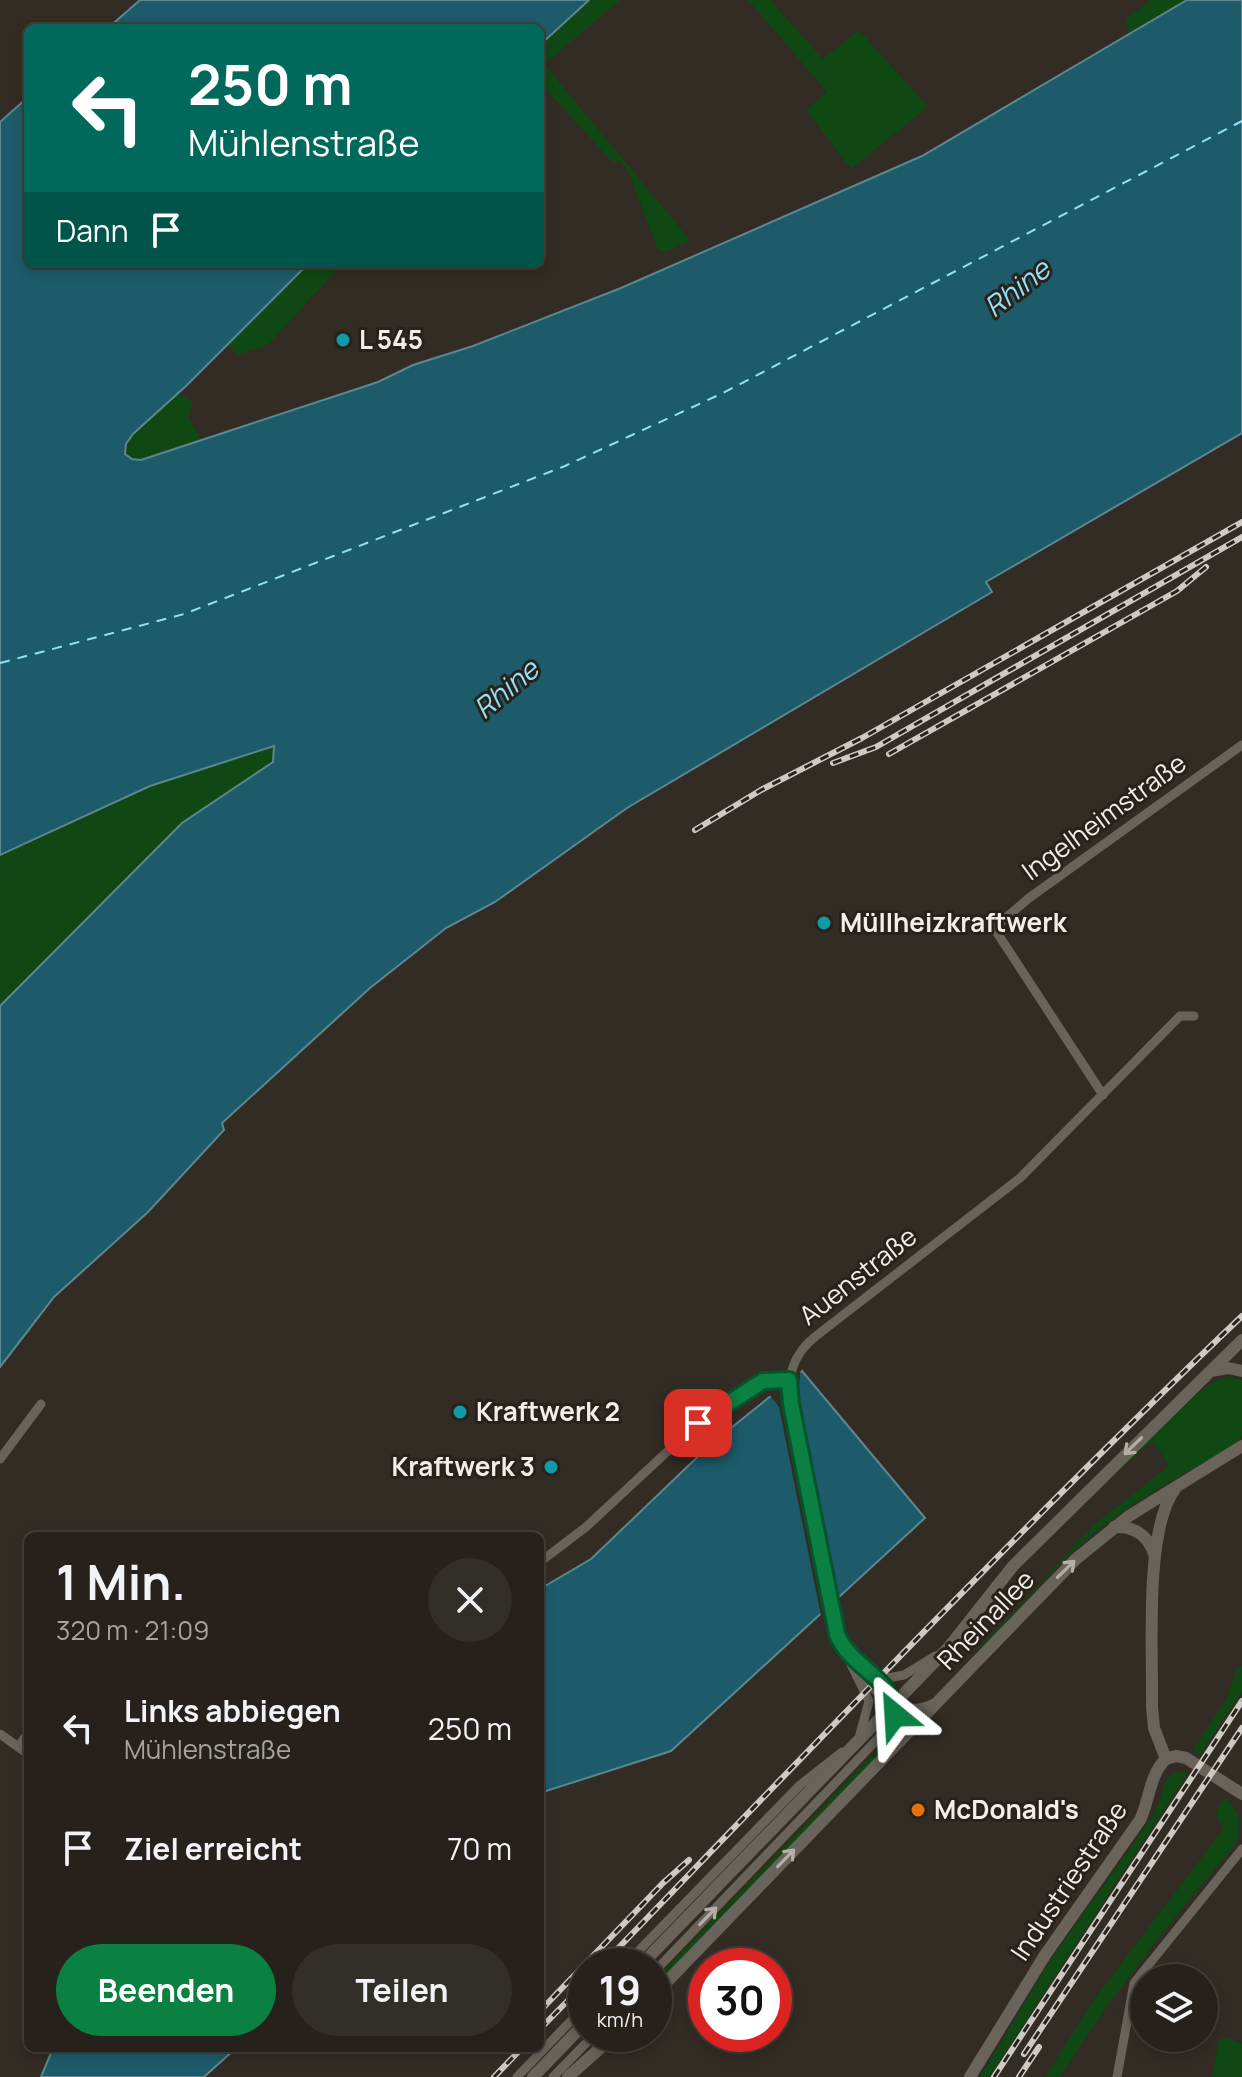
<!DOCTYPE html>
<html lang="de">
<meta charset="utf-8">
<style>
body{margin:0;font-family:Manrope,sans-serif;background:#322e28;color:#f1f3f6;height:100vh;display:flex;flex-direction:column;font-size:30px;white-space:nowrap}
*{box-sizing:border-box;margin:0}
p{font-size:26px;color:#a4a3a3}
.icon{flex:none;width:44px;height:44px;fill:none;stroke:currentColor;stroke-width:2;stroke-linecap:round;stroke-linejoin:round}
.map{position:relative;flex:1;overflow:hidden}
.details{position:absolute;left:24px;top:1532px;width:520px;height:520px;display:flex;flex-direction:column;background:#26211b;border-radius:12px;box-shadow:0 4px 12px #0003,0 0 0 2px #423e3a}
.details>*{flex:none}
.top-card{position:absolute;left:24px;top:24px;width:520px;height:244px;border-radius:12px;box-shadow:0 4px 12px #0003,0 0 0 2px #423e3a;background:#00695c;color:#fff;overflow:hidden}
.controls{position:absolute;left:1130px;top:1964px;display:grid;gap:16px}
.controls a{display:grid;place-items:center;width:88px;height:88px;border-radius:50%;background:#26211b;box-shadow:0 4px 12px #0003,0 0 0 2px #423e3a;font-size:40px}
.speed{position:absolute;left:568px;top:1948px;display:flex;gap:16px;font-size:40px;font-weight:700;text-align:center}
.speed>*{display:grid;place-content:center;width:104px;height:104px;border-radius:50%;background:#26211b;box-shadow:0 4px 12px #0003,0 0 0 2px #423e3a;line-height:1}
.speed small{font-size:20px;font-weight:400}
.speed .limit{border:12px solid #d22;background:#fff;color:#111}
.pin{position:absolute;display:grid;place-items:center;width:68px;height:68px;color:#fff;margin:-34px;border-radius:16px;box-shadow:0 4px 12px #0006}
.me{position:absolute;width:88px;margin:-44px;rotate:333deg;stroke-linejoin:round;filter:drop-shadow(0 0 6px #0008)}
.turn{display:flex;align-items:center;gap:28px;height:168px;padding:0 32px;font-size:36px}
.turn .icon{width:104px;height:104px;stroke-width:2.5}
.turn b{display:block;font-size:56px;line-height:68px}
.then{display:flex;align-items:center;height:76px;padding:0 32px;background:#0003;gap:16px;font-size:30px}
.round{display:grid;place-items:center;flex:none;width:84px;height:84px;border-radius:42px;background:#322e28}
.summary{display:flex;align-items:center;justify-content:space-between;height:136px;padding:0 32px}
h1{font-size:48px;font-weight:700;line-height:60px}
.button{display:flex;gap:16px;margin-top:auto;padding:16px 32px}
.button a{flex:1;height:92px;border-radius:48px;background:#0b8043;color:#fff;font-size:32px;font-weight:700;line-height:92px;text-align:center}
.button a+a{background:#322e28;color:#f1f3f6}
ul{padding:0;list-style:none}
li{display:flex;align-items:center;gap:24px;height:120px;padding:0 32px}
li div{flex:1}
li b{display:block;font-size:30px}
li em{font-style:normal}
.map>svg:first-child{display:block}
</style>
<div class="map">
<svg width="1242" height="2077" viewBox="0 0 1242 2077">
<rect width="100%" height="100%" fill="#322c24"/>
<path fill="#0f4813" d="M589,0H621L544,64L690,240L666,252L658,250L628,171L620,161L613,163L540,83V45Z
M748,0H770L823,59L859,30L928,107L851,169L806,110L827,92Z
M1150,0H1187L1129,34L1125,20Z
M308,264H342L268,345L238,355L227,344Z
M178,393L193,402L188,417L201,439L141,460L132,459L125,454C128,428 160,410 178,393Z
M274,745L273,762L182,823L0,1006V855L150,786Z
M1229,1376L1242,1380V1436L1233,1446C1188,1472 1142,1495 1102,1527C1051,1568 1009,1621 964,1669L982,1646L1097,1522L1169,1466L1153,1441L1118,1471C1140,1447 1199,1382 1229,1376Z
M1242,1665V1692L1200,1755L1193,1750L1226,1700L1237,1669Z
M894,1733L897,1736L654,1987V1981Z
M1177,1771L1188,1773L996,2067L989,2077H980L1051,1959L1155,1813L1166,1779Z
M1226,1797C1242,1816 1242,1821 1235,1845C1172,1920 1112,1994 1060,2077H1045L1096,1997L1224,1828L1217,1818L1216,1810Z
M1226,2037L1242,2044V2077H1212L1219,2039Z"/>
<path fill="#1d5b6a" stroke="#5d8790" stroke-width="2" d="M140,0H589L540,45V28H108Z
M1187,0H1242V433L986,582L992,592L627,808L495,902L446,928L370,988L222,1123L224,1130L148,1212L54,1297L0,1367V1006L182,823L273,762L274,746L150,786L0,855V122L28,97V264H308L186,386L133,434L126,444L125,454L132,459L141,460L378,382L413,365L473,346L621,288L922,156Z
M802,1371L925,1518L671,1751L540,1793V1589L591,1559L711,1444Z
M53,2048H236L204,2077H41Z"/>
<path fill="#322c24" d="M801,1367L798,1396L839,1602L821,1616L779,1407L768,1393Z"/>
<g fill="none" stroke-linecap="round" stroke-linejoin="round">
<path stroke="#92e1f9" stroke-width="2" stroke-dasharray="10 8" stroke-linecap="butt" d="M0,663L184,614L565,466L723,393L1242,121"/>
<path stroke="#69635a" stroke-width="9" d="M1103,1095L994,928L1029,898L1242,745
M0,1459L41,1404
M540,1562L586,1527L698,1423L763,1381L789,1380
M863,1680C884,1699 906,1718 934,1703
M877,1680L904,1675L935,1656
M0,1734L28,1754
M859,1738L869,1701L840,1642L835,1622L791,1404C787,1375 793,1354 816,1336L1020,1178L1177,1019L1180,1016H1194
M18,1747L28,1733
M624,1966L800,1785L842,1752
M654,1972L892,1724C904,1693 870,1674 851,1656
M517,2077L586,2005
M553,2077L595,2034
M1117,2077L1134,1983L1242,1849"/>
<path stroke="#69635a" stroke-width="12" d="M1211,1371L1228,1368L1242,1371
M1114,1527C1134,1526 1148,1535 1154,1554
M1166,1759L1154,1728L1152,1707C1153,1652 1144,1531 1175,1489
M1166,1759L1176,1756L1186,1758L1242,1794
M640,1966L949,1647L1013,1566L1242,1340
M654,1995L1076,1559L1129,1516L1242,1446
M533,2077L586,2022
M568,2077L616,2034
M970,2077L1045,1955L1140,1820C1149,1802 1150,1773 1166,1759"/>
<defs>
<path id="rail" d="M889,754L1177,591L1206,567
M833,763L876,747L1242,537
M695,830L761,790L862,738L1242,522
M601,1966C812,1747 1022,1526 1242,1316
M540,2011L663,1883L689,1860
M540,2029L586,1982
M1024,2054L1242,1728
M494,2077L522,2048
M994,2077L1242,1701
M1019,2077L1039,2047"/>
</defs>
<use href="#rail" stroke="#cdc9c3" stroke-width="6"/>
<use href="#rail" stroke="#28221b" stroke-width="3" stroke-dasharray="9" stroke-linecap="butt"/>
</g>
<defs><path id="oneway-shaft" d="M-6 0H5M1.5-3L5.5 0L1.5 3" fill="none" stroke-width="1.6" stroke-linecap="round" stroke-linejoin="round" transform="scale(2)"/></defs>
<g stroke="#b4afa9">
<use href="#oneway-shaft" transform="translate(1133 1446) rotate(136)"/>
<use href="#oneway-shaft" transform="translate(1066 1569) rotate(-44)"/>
<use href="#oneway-shaft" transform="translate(786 1858) rotate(-46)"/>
<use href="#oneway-shaft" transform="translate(708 1916) rotate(-46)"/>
</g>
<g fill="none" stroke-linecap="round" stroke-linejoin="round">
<defs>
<path id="route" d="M698,1423L763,1381L789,1380L791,1404L837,1634C849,1667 895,1678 895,1715"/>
</defs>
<use href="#route" stroke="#07532c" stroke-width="20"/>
<use href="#route" stroke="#0b8043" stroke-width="14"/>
</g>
<g fill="#0f9aa8" stroke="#28221b" stroke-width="3">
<circle cx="343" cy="340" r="8"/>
<circle cx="824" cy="923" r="8"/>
<circle cx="460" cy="1412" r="8"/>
<circle cx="551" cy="1467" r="8"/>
</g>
<circle fill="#e8710a" stroke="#28221b" stroke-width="3" cx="918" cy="1810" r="8"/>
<g text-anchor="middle" stroke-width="6" stroke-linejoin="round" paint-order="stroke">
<g font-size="26" font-weight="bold" fill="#f2eee9" stroke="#28221b" text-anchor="start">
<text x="359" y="349">L 545</text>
<text x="840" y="932">Müllheizkraftwerk</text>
<text x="476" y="1421">Kraftwerk 2</text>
<text x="535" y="1476" text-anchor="end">Kraftwerk 3</text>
<text x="934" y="1819">McDonald's</text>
</g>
<g font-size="26" fill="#f2eee9" stroke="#28221b">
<text transform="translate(1104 817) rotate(-36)" y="9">Ingelheimstraße</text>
<text transform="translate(858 1276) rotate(-38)" y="9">Auenstraße</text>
<text transform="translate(986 1620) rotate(-46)" y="9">Rheinallee</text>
<text transform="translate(1069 1881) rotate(-56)" y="9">Industriestraße</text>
</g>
<g font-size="28" font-style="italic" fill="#92e1f9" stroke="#28221b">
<text transform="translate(1017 288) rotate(-38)" y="10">Rhine</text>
<text transform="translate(506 689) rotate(-40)" y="10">Rhine</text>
</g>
</g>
</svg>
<div class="controls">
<a><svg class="icon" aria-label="layers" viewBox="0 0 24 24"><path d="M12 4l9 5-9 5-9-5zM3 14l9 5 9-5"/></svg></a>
</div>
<div class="speed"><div>19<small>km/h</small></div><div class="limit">30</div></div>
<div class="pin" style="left:698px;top:1423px;background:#d93025"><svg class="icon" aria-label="arrive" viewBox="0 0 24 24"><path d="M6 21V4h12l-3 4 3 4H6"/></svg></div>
<svg class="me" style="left:895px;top:1715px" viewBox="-20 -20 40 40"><path d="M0-17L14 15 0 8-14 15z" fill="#0b8043" stroke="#fff" stroke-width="4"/></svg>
<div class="top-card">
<div class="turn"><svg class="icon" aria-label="left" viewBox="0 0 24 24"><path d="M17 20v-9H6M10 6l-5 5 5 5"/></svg><div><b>250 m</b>Mühlenstraße</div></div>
<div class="then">Dann<svg class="icon" aria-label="arrive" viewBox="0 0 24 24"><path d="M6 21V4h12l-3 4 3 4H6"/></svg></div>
</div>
<section class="details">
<div class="summary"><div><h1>1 Min.</h1><p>320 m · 21:09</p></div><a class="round"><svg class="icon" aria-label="close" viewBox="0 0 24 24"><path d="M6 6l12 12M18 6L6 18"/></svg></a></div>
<ul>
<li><svg class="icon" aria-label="left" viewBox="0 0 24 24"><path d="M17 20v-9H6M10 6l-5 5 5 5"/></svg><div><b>Links abbiegen</b><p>Mühlenstraße</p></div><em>250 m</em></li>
<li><svg class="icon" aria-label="arrive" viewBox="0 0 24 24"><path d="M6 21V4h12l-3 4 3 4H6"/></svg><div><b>Ziel erreicht</b></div><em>70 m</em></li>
</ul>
<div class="button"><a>Beenden</a><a>Teilen</a></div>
</section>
</div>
